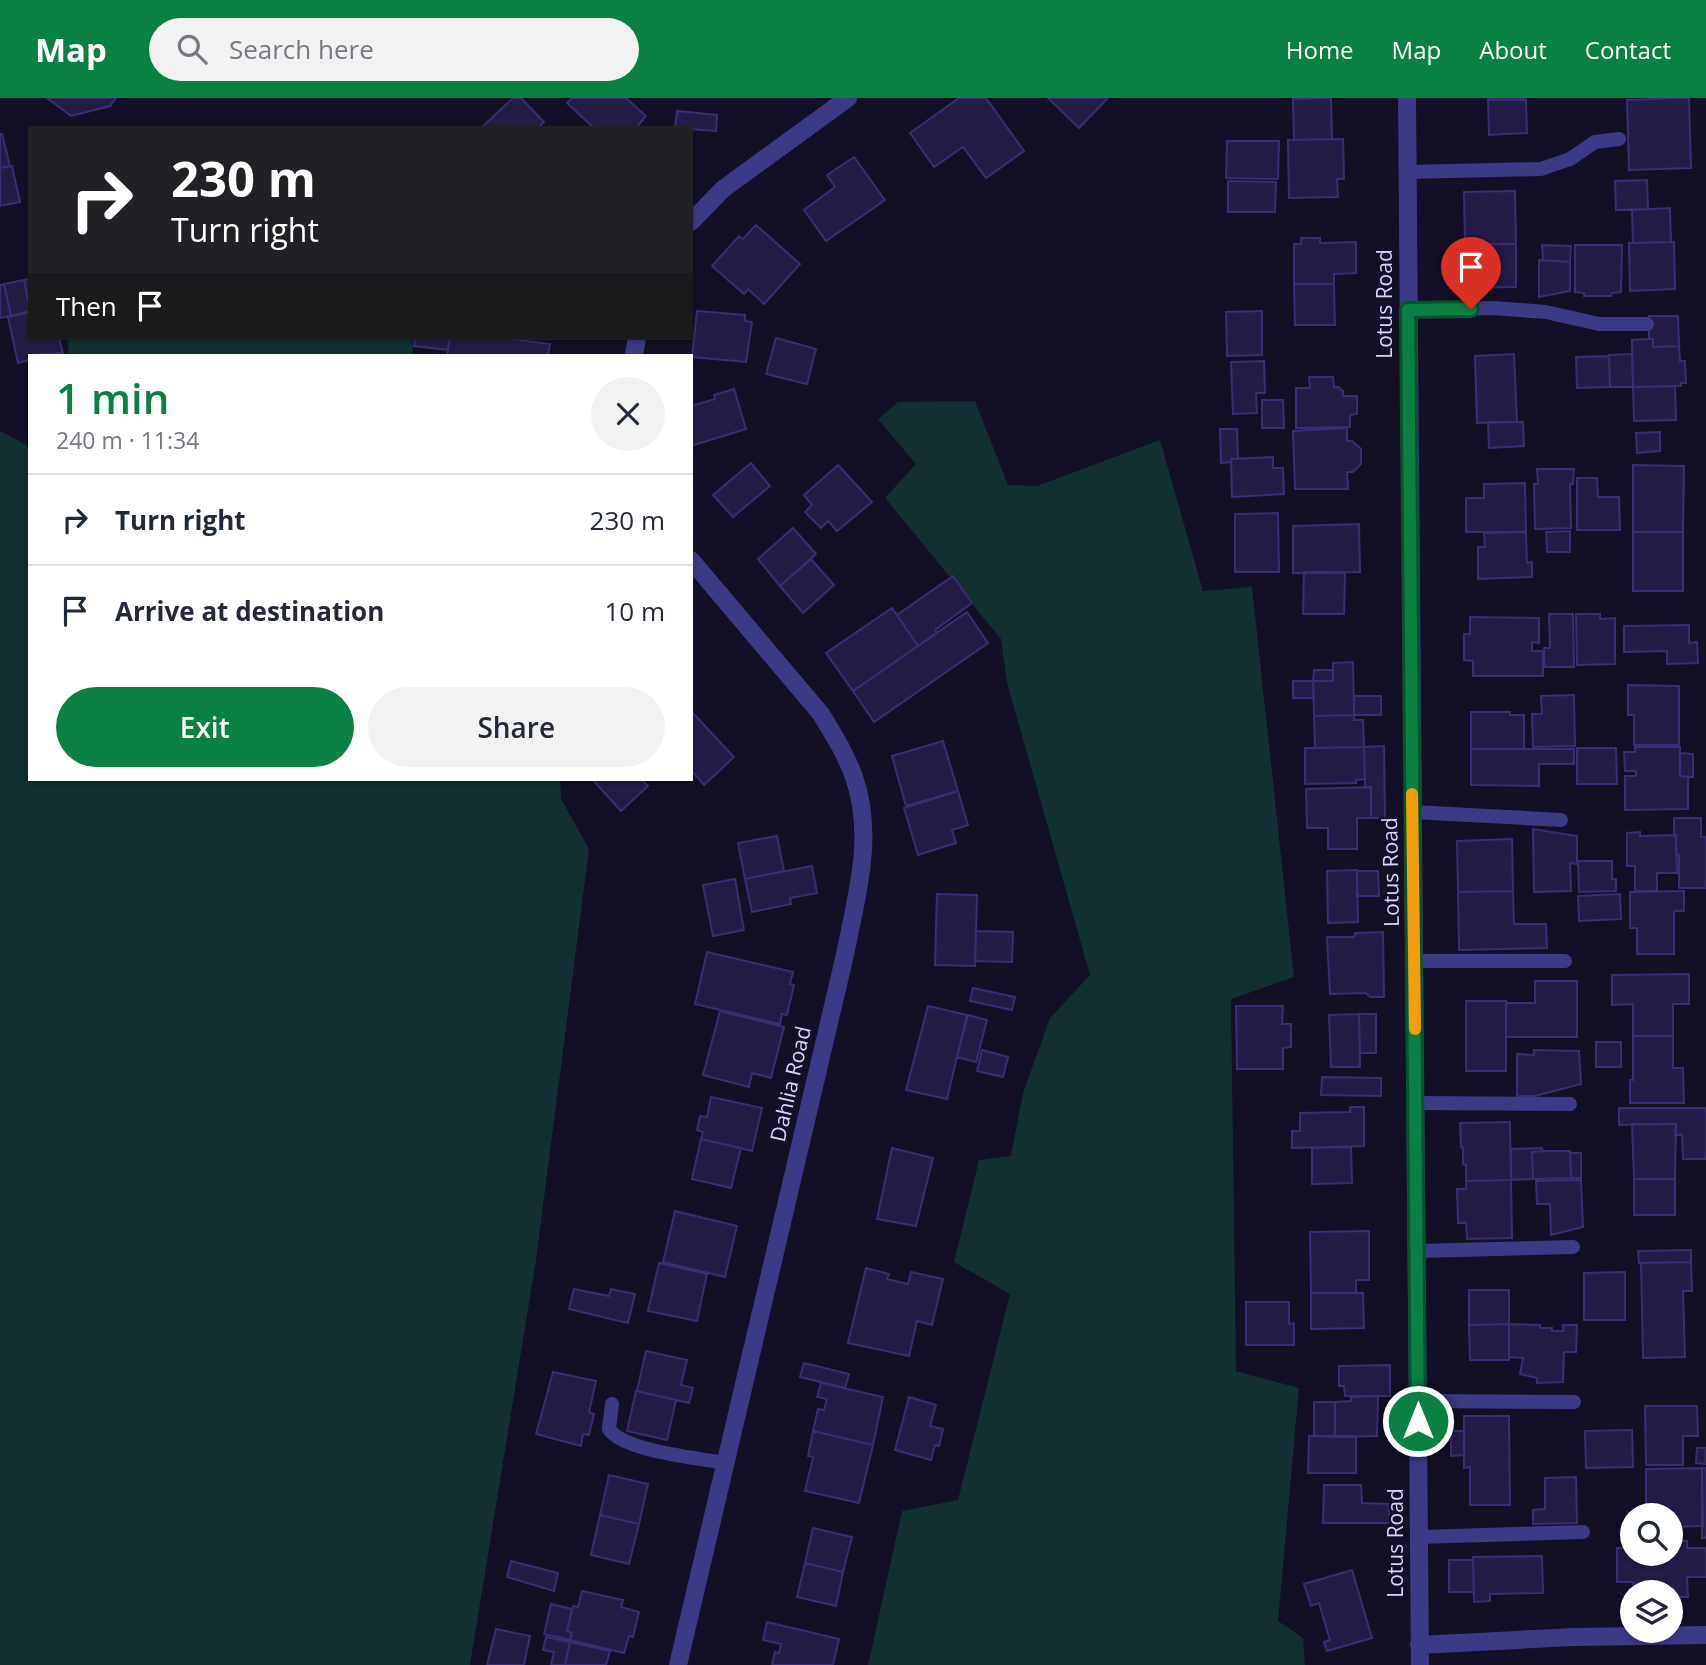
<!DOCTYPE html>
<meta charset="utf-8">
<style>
body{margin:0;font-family:"Open Sans",sans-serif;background:#f2f2f3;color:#1f2937;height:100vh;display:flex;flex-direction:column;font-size:26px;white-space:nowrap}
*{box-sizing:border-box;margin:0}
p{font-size:23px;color:#747a83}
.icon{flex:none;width:38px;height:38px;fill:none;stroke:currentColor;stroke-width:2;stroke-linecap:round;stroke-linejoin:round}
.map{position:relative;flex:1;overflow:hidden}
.side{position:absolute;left:28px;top:256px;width:665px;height:427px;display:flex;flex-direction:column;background:#fff;border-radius:0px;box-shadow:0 2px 5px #0004}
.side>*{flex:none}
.banner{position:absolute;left:28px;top:28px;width:665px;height:214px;border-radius:0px;box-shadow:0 2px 5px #0004;background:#202124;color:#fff;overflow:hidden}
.controls{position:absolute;left:1620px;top:1405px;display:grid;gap:14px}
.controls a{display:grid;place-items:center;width:63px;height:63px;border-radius:50%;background:#fff;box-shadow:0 2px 5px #0004;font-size:35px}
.pin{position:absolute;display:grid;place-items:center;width:60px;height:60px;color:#fff;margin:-72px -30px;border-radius:50% 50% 50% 0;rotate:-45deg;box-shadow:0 0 7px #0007}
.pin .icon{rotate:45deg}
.me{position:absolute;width:77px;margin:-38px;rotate:0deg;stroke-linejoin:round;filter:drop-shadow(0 0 5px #0008)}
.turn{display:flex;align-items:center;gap:24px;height:147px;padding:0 28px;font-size:32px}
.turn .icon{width:91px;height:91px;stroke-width:2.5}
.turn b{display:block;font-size:49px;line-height:60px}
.then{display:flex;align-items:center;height:66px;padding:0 28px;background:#0003;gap:14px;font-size:26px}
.round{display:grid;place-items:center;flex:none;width:74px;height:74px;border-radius:37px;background:#f2f2f3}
.summary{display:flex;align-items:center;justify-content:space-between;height:119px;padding:0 28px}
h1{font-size:42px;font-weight:600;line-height:52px;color:#0b8043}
.action{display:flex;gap:14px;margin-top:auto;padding:14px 28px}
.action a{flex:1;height:80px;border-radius:42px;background:#0b8043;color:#fff;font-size:28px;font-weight:600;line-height:80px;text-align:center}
.action a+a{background:#f2f2f3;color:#1f2937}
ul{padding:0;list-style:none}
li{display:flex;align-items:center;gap:21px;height:91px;padding:0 28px;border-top:2px solid #e0e1e3}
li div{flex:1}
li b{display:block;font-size:26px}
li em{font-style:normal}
header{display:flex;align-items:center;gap:42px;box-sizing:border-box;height:98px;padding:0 35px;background:#0b8043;color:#fff}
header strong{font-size:33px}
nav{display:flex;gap:38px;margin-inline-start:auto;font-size:24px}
.search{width:490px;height:63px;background:#f2f2f3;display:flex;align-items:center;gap:18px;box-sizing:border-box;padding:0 24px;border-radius:38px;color:#747a83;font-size:26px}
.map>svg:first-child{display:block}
</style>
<header>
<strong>Map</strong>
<div class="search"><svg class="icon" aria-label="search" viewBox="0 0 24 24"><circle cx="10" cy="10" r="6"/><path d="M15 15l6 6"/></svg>Search here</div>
<nav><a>Home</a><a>Map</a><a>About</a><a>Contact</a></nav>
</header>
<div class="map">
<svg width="1706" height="1567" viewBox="0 0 1706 1567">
<rect width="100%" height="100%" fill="#130f26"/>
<path fill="#12302f" d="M67,240H412L413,257H69Z
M975,303L1008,387L1037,388L1160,342L1203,493L1252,489L1294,879L1231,901L1236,1273L1299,1290L1278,1523L1303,1540L1305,1567H868L902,1413L958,1402L1010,1196L954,1164L979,1062L1011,1058L1023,995L1050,920L1090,877L1007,585L1001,541L885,400L916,366L878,321L898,304Z
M0,333L30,349V681H560L561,701L589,751L536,1162L470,1567H0Z"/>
<path fill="#241b47" stroke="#3b2d73" stroke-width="2" d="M47,0H116L110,8L71,18Z
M513,0H521L544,24L538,30H481Z
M572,0H626L646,18L636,30H594L567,5Z
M959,0H986L1024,53L986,80L963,49L934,69L910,35Z
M1048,0H1108L1079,30Z
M1331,0L1332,41L1294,42L1293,1Z
M1488,0H1526V2H1488Z
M1680,0H1689L1691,70L1629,72L1627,2Z
M1488,2H1526L1527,35L1489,37Z
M677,13L717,17L716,33L675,30Z
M0,36H2L10,68L0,70Z
M1343,41L1344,81H1337L1338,99L1289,100L1288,42Z
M1227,43H1279L1278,81L1226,80Z
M854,59L885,102L826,143L804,112L835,89L827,77Z
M12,68L20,104L0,108V70Z
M1647,82L1648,111L1616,112L1615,83Z
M1228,83L1276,84L1275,114H1228Z
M1515,93L1516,146H1465L1464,94Z
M1670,110L1671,144L1633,145L1632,112Z
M756,127L800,166L764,206L748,191L744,196L712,168L739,138L743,141Z
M1301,140H1320V145L1356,144V175L1334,176V186H1294V146H1301Z
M1671,144H1674L1675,191L1630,193L1629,145Z
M1457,146H1516V189L1458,190Z
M1542,147L1571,148L1570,164L1543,162Z
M1575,147H1622L1621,194L1612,195L1611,198H1584V195L1575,194Z
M1539,162L1570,164V193L1539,199Z
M28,181L30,183V207L24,182Z
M24,182L30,213L11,218L4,186Z
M4,186L11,218L0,220V187Z
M1294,186H1334L1335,227H1295Z
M697,213L745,217V223L752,224L746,264L692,259Z
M1262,213V257L1227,258L1226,214Z
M30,214V240H59L63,255L30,257V262L18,265L8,219Z
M1649,218H1678L1679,248L1653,249V241H1649Z
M415,240H450L448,252L414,248Z
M450,240H501L550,246L548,257H447Z
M776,240L816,251L807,286L766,276Z
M1649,241H1653V249L1679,248L1680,263H1685L1686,285H1681V288L1633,289L1632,242Z
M1514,256L1517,324L1477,325L1475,258Z
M1632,256L1633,289H1610L1609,257Z
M1609,258L1610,289L1577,290L1576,259Z
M1264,263L1265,295H1256L1257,315L1233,316L1231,264Z
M1309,279H1333L1334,289H1338L1343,293V298H1357V316L1350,317V329L1296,330V290H1310Z
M1675,288L1676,322L1634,323L1633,289Z
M734,291L746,331L691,348V308L715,301L714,297Z
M1262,302H1283L1284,330H1262Z
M1488,324H1523L1524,348L1489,350Z
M1347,330V343H1352L1361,351V366L1353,374H1347L1348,391H1295L1293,333Z
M1220,331H1237L1238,361H1231V364L1221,365Z
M1660,334V353L1637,355L1636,335Z
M1273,359V370H1283L1284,396L1232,399L1231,361Z
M751,365L770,388L733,419L713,397Z
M838,367L872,404L837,433L828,423L821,430L805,414L812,407L804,397Z
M1633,367L1684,368L1683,434H1633Z
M1537,371H1574L1573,386H1570L1571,430L1535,431L1534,386H1538Z
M1577,380H1597L1598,399H1619L1620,432H1577Z
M1525,385L1526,434H1466V400H1484V386Z
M1278,415L1279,474H1235V416Z
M1359,426L1360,474L1293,475V428Z
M793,430L816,456L780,488L758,461Z
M1570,433V454H1547L1546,434Z
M1526,434L1527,465L1532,464V479L1478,481V449H1485L1484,435Z
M1633,434H1683V493H1633Z
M811,461L834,487L803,515L780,488Z
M1304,474L1345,475L1344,516H1303Z
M953,478L972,505L935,532L937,535L918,548L897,517Z
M892,510L918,548L853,593L826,555Z
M967,514L988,545L874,624L853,593Z
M1549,516H1573L1574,569H1544V550H1550Z
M1576,516H1600V521L1615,520V566L1577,567Z
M1470,519L1539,520V545L1532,544V553H1543V578H1473V563L1464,562V536H1470Z
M1689,527V545L1697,544L1698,565L1667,566V553L1624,554V528Z
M1353,564L1354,617L1314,618L1313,583H1333V565Z
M1314,572H1333V583H1313Z
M1293,583H1313L1314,600H1293Z
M1628,587L1679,588V647H1634V617H1628Z
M1574,597L1575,648L1533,649L1532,616H1542L1541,598Z
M1354,598H1381V617H1354Z
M691,613L734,659L704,687L691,672Z
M1471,614H1510V617H1524V651H1471Z
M1354,617V622H1363L1364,649L1315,650L1314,618Z
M943,643L958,693L906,708L892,658Z
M1384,648L1385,720H1371V689L1365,690L1364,649Z
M1364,649L1365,681L1356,682V685L1305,686V650Z
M1635,649H1680V678L1688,679V711L1625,712V678H1636V673H1625L1624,654H1635Z
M1577,650H1616L1617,686H1577Z
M1471,651H1574V666H1539V688L1471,687Z
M1680,655L1693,656V679L1680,678Z
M592,681H641L648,688L621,713Z
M1371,689V720H1357V751H1328V730H1307L1306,691Z
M958,693L968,727L952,732L956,745L918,757L904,710Z
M1674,720H1701V739H1706V790H1679V757H1676V737L1674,738Z
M1533,731L1577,738V766L1570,765L1571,793L1534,794Z
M1640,734V738L1676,737L1677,775H1657V793H1635V768H1627V735Z
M777,738L784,773L745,781L738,745Z
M1512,741L1513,793L1458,794L1457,743Z
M1578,763H1612V781H1616V793L1579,794Z
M812,768L817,795L790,800L791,806L752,814L745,781Z
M1357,772L1358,824L1328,825L1327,773Z
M1357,773H1378L1379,798H1357Z
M735,781L744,832L713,838L703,787Z
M1513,793L1514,826H1546L1547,850L1459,852L1458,794Z
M1684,793V813H1674V856H1637V830H1630V794Z
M937,796L977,797L975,868L935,867Z
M1620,796L1621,821L1579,823L1578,798Z
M976,833L1013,834L1012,864L975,863Z
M1383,834L1384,899H1370L1366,895L1330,896L1327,839H1354L1355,835Z
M707,854L793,874L790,886L794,887L787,917L782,916L780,926L695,906Z
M1689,876V906H1673V938H1633V906L1612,907V877Z
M1535,883H1577V939H1506V905H1535Z
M973,890L1015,899L1012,912L970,903Z
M1466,903H1506V973H1466Z
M928,908L967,917L947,1001L906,992Z
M1236,908H1283L1282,926H1291V949L1283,950V971H1237Z
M720,913L784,929L771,980L752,975L749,989L703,977Z
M1359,916H1376V955H1360Z
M1359,916L1360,969H1331L1329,917Z
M968,917L987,922L976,964L957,959Z
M1633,938H1673V970H1683L1684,1005H1630V982H1633Z
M1596,944H1621V969H1596Z
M982,952L1008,959L1003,979L977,973Z
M1534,952L1579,953L1581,986L1535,998H1517V956L1534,957Z
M1322,979L1381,980V998L1321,997Z
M711,999L762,1010L752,1053L701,1041L703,1034L697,1032L700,1018L707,1019Z
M1350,1009H1364V1048L1292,1050V1033H1300V1015L1350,1014Z
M1619,1010H1706V1061H1683L1682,1037H1675L1676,1026L1619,1027Z
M1510,1024L1511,1082L1466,1083V1067L1463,1066V1050L1461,1049L1460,1025Z
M1632,1026H1676L1675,1081H1634Z
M701,1041L741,1050L731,1090L692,1081Z
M1351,1049L1352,1085L1312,1086V1050Z
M892,1050L933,1060L916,1128L877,1121Z
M1542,1050L1543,1053L1532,1054L1533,1081L1511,1082V1051Z
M1543,1053H1570L1571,1080L1533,1081L1532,1054Z
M1570,1055H1581V1080H1571Z
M1634,1081H1675V1117H1634Z
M1511,1082L1512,1140L1467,1141L1466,1125H1458L1457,1091H1466V1083Z
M1581,1082L1583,1129L1551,1137L1550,1106H1537L1536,1083Z
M675,1113L737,1128L725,1179L663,1164Z
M1369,1133V1182H1356V1195H1311L1310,1134Z
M1691,1152V1164L1639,1165L1638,1153Z
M1691,1164L1692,1193H1683L1685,1259L1643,1260L1641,1165Z
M659,1165L707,1176L697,1223L648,1213Z
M866,1170L889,1176L887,1181L908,1186L911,1174L943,1181L932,1227L917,1223L909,1258L848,1245Z
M1625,1174V1222H1584V1175Z
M574,1191L609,1198L611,1191L635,1196L628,1225L569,1211Z
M1469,1192H1509V1226L1469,1227Z
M1311,1195H1363L1364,1230L1311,1231Z
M1246,1204H1289V1226L1294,1225V1247H1246Z
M1509,1226L1540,1227V1230H1552V1233H1563V1227H1577L1576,1254H1564L1563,1284L1537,1285V1280L1520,1276L1523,1260L1509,1259Z
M1509,1226V1262H1470L1469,1227Z
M646,1253L687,1262L681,1287L693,1290L689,1305L637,1293Z
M804,1265L849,1276L845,1290L800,1279Z
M1390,1267V1298H1345L1344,1288H1339V1268Z
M553,1274L596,1283L589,1314L594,1316L589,1337L583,1336L581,1348L536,1336Z
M821,1285L883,1299L873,1347L813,1333L818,1311L824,1312L827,1301L817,1299Z
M636,1293L676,1302L667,1342L627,1333Z
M1378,1298L1377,1338L1335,1339V1304L1351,1303V1299Z
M909,1299L936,1307L930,1328L943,1331L939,1348L935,1347L931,1362L895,1352Z
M1314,1304H1335V1339L1314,1338Z
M1645,1308H1697L1698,1338H1683V1367H1646Z
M1464,1318H1509L1510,1407H1470V1369L1464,1370Z
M1632,1332L1633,1369L1586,1370L1585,1333Z
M813,1333L873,1347L859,1405L805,1393L813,1359L808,1358Z
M1451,1333H1464V1357L1451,1358Z
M1309,1338H1356V1375H1308Z
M1697,1350H1706V1366L1696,1365Z
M1702,1370H1706V1440H1702Z
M1702,1370L1703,1428L1671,1429V1418H1646V1371Z
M609,1377L648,1386L639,1426L600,1417Z
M1576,1379L1577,1425L1533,1426V1412L1545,1411V1380Z
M1324,1387H1361L1362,1405L1388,1406L1390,1425H1323Z
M600,1417L639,1426L629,1466L591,1457Z
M813,1430L852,1439L843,1474L805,1465Z
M1671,1443H1687V1450H1706V1479H1687L1688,1499H1671V1494H1634L1633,1484H1617V1450H1633V1456H1671Z
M1542,1458L1543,1495L1490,1496V1503L1474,1504L1473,1459Z
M1449,1462H1473L1474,1494H1449Z
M511,1463L558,1475L554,1493L507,1479Z
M805,1465L843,1474L836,1508L797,1499Z
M1352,1472L1372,1540L1327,1553L1324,1544L1330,1542L1319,1505L1311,1508L1304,1486Z
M582,1493L623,1502L621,1509L639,1514L633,1539L629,1538L624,1555L570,1542L572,1535L567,1533L573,1508L578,1509Z
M551,1506L572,1511L567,1533L572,1535L570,1542L544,1536Z
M767,1524L839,1541L833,1567H772L775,1554L779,1555L781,1546L763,1542Z
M496,1531L530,1538L524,1567H487Z
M546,1539L570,1544L565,1567H551L554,1554L543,1552Z
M570,1544L610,1553L606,1567H565Z"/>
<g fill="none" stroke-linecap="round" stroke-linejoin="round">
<path stroke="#3d3a85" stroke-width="14" d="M1407,74L1541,71L1570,61L1595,44L1619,41
M1408,212L1492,210L1546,214L1599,226H1647
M1413,714L1561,722
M1414,863H1565
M1416,1005L1570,1006
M1417,1153L1573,1149
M1418,1303L1574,1304
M612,1306L609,1331C623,1353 698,1360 724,1365
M1418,1439L1583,1434"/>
<path stroke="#3d3a85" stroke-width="18" d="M1407,0L1420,1567
M691,124L723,91L848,0
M634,257L637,240
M1419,1547L1574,1539L1706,1537
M678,1567L844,861C856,800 875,739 854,679C846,656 833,636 821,616L691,462"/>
</g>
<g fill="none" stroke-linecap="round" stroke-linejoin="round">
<defs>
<path id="route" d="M1418,1323L1408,212L1471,211"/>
</defs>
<use href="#route" stroke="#07532c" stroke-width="18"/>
<use href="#route" stroke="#0b8043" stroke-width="12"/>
<path stroke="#f59e0b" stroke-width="12" d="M1412,696L1415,931"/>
</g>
<g text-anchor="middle" stroke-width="5" stroke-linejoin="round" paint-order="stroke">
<g font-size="21" fill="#d9d4ff" stroke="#130f26">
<text transform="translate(1385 206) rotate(-90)" y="7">Lotus Road</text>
<text transform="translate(1391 774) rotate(-91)" y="7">Lotus Road</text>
<text transform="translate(791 986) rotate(-77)" y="7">Dahlia Road</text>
<text transform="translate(1396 1445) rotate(-90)" y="7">Lotus Road</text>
</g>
</g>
</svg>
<div class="controls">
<a><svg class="icon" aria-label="search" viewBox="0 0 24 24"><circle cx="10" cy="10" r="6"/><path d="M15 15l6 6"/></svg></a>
<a><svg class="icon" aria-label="layers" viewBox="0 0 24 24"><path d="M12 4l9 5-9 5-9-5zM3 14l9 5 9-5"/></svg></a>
</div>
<div class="pin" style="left:1471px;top:211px;background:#d93025"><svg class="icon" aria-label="arrive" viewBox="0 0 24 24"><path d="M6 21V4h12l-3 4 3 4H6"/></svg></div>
<svg class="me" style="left:1418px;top:1323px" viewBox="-20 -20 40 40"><circle r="17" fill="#0b8043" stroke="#fff" stroke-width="3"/><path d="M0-11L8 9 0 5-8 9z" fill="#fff"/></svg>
<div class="banner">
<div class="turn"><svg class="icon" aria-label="right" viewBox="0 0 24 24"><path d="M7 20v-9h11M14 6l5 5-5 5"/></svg><div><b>230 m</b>Turn right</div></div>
<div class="then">Then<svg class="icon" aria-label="arrive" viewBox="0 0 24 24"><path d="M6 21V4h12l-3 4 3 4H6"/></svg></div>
</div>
<section class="side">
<div class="summary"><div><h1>1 min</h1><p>240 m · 11:34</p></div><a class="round"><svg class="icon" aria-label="close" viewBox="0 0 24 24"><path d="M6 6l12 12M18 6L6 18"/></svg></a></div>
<ul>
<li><svg class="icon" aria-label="right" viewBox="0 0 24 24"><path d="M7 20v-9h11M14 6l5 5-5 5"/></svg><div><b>Turn right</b></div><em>230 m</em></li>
<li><svg class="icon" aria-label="arrive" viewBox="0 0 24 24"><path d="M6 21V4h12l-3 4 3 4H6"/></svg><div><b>Arrive at destination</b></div><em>10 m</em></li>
</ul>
<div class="action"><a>Exit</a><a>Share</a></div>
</section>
</div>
